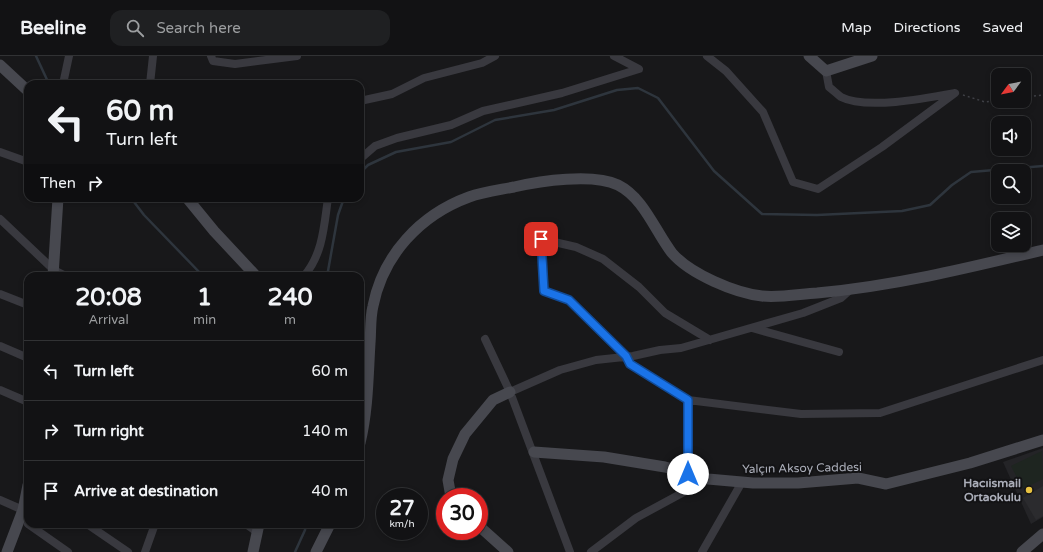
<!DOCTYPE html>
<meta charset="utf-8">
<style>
body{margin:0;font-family:"Varela Round",sans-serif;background:#1f2022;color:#f1f3f6;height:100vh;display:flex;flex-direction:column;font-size:15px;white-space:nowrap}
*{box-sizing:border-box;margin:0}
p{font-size:13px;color:#9c9ea0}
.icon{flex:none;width:22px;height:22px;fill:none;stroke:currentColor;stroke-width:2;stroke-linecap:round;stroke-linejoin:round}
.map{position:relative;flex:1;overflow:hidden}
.details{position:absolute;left:24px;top:216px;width:340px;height:256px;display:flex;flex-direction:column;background:#121214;border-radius:12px;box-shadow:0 2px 6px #0003,0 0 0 1px #313234}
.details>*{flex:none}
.banner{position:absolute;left:24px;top:24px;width:340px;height:122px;border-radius:12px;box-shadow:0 2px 6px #0003,0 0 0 1px #313234;background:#121214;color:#f1f3f6;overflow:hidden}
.needle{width:26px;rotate:238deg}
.controls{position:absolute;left:991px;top:12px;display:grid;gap:8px}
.controls a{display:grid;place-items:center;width:40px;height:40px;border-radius:8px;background:#121214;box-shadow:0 2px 6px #0003,0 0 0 1px #313234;font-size:20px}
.speed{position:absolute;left:376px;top:432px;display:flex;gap:8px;font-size:20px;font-weight:700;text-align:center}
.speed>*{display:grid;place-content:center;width:52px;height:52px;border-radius:50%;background:#121214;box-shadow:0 2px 6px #0003,0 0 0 1px #313234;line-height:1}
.speed small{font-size:10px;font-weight:400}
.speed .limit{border:6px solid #d22;background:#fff;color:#111}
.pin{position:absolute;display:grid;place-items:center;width:34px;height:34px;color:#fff;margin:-17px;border-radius:8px;box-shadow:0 2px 6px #0006}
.me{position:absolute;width:44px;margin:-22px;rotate:0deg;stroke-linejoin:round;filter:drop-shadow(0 0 3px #0008)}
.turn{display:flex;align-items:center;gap:14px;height:84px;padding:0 16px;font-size:18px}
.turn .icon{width:52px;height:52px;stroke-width:2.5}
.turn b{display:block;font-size:28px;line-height:34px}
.then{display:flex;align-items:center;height:38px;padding:0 16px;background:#0003;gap:8px;font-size:15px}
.eta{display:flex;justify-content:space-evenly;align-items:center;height:68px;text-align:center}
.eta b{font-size:24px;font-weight:700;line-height:28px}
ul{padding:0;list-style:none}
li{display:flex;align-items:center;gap:12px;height:60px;padding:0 16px;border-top:1px solid #313234}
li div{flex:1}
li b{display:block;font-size:15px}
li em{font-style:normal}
header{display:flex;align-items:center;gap:24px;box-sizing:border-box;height:56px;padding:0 20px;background:#121214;border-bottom:1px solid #313234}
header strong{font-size:19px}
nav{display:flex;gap:22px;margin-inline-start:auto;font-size:14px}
.search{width:280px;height:36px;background:#1f2022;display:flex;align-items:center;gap:10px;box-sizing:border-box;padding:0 14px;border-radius:12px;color:#9c9ea0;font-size:15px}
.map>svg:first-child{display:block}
</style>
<header>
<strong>Beeline</strong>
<div class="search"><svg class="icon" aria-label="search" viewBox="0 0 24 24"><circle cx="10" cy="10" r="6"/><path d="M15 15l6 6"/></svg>Search here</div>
<nav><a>Map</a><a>Directions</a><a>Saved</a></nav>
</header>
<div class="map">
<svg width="1043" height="496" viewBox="0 0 1043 496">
<rect width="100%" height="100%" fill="#18181a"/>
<path fill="#242427" d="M1043,392V461L1031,468L1003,406Z"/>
<path fill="#1e2520" d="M1042,395L1043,423L1023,433L1011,410Z"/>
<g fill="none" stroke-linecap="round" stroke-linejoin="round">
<path stroke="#2e353d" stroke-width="2.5" d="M36,0L49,28
M360,117L368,109L396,96L451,86L495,64L554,54L617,34L638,32L658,42L714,115L762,158L817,159L902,155L930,149L952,129L971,116L1043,110
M131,142L144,159L203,220
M326,220L328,215L338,159L344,142
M295,496L305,474L306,468"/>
</g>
<path fill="#2b2b2e" d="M1043,430V460L1036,464L1023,442Z"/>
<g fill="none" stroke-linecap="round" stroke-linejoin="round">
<path stroke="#3f4046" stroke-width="1.5" stroke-dasharray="2 3" stroke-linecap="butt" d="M963,39L985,46L998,44
M1024,41L1043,39"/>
<path stroke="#39393f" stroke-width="8" d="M211,0L213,5L235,8L297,0
M707,0L726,15L763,56L793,126L818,133L882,91L955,37C928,42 866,54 841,41C837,38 833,34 829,31L826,15
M63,28L69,0
M150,28L153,0
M360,45L392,38L424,22L482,7L495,0
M0,96L28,106
M360,103L375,90L397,82L451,69L483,55L562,37L639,13L614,0
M0,163L54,214L66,220
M304,220C323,198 324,170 328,142
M0,238L28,249
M752,272L839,296
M485,283L510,336L570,496
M0,290L28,302
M0,334L28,346
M510,336L560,314L596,304L633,300L660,294L681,292L803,257L841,242L850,234
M688,344L801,358L880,357L1043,304
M689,418L688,344L629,307L626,300L569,244L544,235L541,183L576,191L603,203L639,231L665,257L710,284
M0,444L23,454
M28,468L68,496
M87,468L128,496
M246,468L257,476
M145,496L155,468
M591,496L636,462L708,423
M702,496L742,426"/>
<path stroke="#47484f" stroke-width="11" d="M809,0L826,15L872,0
M0,9L28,35
M187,142L214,175L256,220
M53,220L58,142
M360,387C368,354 368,320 370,287C371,275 370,262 373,250C383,199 420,159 469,141C483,136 499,134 514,131C540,125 593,117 618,129C644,142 655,175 672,197C690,218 735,237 762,240C779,242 800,238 817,237C894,230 968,212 1043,194
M534,396L604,401L665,411L708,423L753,427H798L858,422L886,428L970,407L1043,384
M451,441L448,424L453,403L465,378L493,344L510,336
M479,470L508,496
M7,496L23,454L28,429
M253,496L259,468
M316,496L330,468
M1022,496L1043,478"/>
</g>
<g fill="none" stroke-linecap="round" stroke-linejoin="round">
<defs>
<path id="route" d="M541,183L544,235L569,244L626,300L630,308L688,344V418"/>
</defs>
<use href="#route" stroke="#114b97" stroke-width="10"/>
<use href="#route" stroke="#1a73e8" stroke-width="7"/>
</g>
<circle fill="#e8c241" stroke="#131315" stroke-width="1.5" cx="1029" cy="434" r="4"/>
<g text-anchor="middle" stroke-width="4" stroke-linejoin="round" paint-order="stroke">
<g font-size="12" fill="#abaeb9" stroke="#131315">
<text transform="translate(802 412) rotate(-1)" y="4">Yalçın Aksoy Caddesi</text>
</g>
<g font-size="12" font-weight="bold" fill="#abaeb9" stroke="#131315" text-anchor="end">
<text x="1021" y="431">Hacıismail<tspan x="1021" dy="14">Ortaokulu</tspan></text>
</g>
</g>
</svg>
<div class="controls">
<a><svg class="needle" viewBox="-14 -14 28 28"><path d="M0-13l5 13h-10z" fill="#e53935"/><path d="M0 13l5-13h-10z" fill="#9c9ea0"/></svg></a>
<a><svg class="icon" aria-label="sound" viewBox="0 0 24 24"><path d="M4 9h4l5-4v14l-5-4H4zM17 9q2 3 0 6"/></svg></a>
<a><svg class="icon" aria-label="search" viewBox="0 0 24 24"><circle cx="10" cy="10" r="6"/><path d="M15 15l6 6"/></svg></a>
<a><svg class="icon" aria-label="layers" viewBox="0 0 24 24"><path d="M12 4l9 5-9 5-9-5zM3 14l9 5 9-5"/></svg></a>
</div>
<div class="speed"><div>27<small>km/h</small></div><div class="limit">30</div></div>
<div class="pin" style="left:541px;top:183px;background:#d93025"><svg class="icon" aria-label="arrive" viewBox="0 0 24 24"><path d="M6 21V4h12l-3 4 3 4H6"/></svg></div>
<svg class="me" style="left:688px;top:418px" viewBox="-20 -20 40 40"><circle r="19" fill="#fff"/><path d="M0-13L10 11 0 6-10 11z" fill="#1a73e8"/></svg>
<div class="banner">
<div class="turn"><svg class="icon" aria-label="left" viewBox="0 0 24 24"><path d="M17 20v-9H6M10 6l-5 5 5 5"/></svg><div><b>60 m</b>Turn left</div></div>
<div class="then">Then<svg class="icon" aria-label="right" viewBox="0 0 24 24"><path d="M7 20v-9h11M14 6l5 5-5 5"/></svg></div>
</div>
<section class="details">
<div class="eta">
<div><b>20:08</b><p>Arrival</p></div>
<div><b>1</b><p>min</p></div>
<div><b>240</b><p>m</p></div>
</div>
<ul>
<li><svg class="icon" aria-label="left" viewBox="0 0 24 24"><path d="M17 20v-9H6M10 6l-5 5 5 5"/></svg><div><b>Turn left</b></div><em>60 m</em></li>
<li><svg class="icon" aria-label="right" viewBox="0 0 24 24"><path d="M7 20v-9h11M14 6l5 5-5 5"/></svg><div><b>Turn right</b></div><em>140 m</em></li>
<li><svg class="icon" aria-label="arrive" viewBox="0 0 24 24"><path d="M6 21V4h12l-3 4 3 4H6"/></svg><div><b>Arrive at destination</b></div><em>40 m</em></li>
</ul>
</section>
</div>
